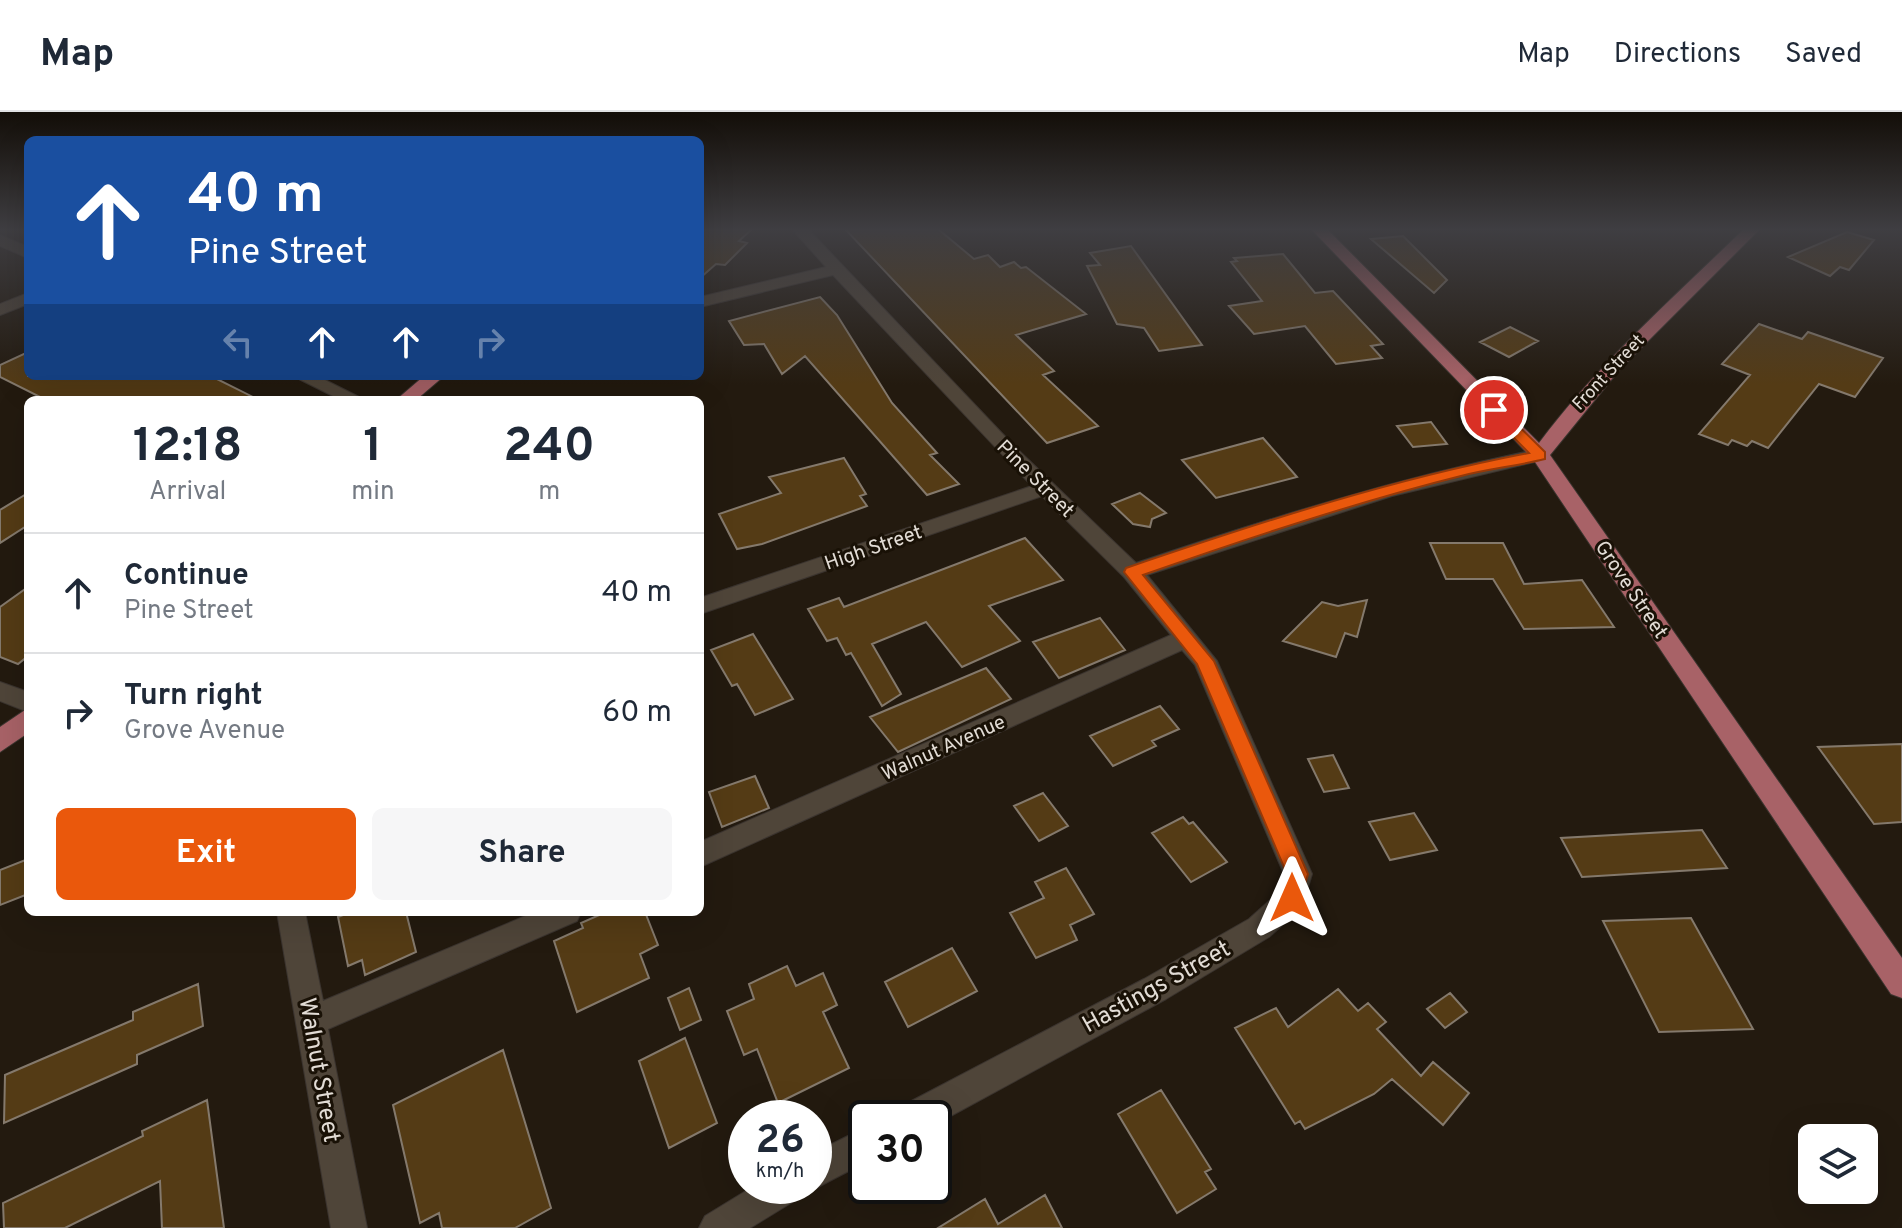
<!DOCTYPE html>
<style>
body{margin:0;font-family:Overpass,sans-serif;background:#f6f6f7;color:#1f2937;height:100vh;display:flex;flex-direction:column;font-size:30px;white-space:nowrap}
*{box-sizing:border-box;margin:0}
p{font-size:26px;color:#747a83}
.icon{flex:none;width:44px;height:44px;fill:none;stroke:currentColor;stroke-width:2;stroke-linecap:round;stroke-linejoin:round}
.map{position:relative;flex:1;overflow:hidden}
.sheet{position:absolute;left:24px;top:284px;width:680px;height:520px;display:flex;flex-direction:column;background:#fff;border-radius:12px;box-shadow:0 8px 32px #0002}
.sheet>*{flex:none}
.top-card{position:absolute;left:24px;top:24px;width:680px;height:244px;border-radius:12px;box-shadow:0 8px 32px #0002;background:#1a4fa0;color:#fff;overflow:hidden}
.tools{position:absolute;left:1798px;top:1012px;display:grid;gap:16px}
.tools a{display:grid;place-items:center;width:80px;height:80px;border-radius:12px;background:#fff;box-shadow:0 8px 32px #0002;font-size:40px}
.speed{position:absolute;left:728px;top:988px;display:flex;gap:16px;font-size:40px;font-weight:700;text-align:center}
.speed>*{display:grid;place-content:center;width:104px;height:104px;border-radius:50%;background:#fff;box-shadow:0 8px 32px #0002;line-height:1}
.speed small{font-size:20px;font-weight:400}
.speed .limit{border:4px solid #111;border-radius:12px;background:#fff;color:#111}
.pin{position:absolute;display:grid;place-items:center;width:68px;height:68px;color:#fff;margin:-34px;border:4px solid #fff;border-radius:50%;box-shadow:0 2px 8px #0007}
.me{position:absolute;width:88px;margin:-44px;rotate:0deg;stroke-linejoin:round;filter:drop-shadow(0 0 6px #0008)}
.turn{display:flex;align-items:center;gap:28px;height:168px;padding:0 32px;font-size:36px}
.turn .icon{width:104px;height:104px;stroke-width:2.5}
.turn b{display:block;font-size:56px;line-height:68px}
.lanes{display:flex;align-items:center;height:76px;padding:0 32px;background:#0003;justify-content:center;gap:40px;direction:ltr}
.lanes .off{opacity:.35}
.eta{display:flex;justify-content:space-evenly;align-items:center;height:136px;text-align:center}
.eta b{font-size:48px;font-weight:700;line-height:56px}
.action{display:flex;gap:16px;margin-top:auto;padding:16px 32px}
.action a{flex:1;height:92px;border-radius:12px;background:#ea580c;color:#fff;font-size:32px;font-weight:700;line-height:92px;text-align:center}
.action a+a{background:#f6f6f7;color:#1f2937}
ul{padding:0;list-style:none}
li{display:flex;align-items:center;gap:24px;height:120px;padding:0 32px;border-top:2px solid #e0e1e3}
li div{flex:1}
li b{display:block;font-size:30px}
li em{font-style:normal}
header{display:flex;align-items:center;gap:48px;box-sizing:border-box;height:112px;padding:0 40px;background:#fff;border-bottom:2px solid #e0e1e3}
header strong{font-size:38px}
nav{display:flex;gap:44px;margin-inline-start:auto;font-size:28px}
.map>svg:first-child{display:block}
</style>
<header>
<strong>Map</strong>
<nav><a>Map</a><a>Directions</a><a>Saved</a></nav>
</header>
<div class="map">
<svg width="1902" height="1116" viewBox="0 0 1902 1116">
<rect width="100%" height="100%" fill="#231a0f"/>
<path fill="#543b15" stroke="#84796c" stroke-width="2" d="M700,117H752L739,129L747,131L725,153L716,152L700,166Z
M845,117H938L974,147L988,143L1000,155L1014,150L1021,156L1026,155L1086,202L1016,223L1054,259L1043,263L1098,314L1047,331Z
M1847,120L1874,128L1849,158L1840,155L1830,164L1788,145Z
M1403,124L1447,168L1434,181L1371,127Z
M1131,134L1202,233L1159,239L1144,216L1117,212L1087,154L1100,153L1090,141Z
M1283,142L1315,181L1333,179L1383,232L1371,234L1382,246L1336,252L1305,214L1254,222L1229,194L1262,189L1231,150L1237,149L1234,146Z
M820,185L837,203L892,291L937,341L930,343L959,372L927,383L805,244L782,262L764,232L744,233L729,209Z
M1759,212L1802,227L1808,220L1883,246L1855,285L1819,272L1768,336L1752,329L1747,334L1732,328L1728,333L1699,322L1750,263L1722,252Z
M1510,215L1538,229L1509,245L1480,230Z
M28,240V264H211L259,288H46L0,265V253Z
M1431,310L1447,332L1413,335L1397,314Z
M1263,326L1297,365L1216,386L1182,348Z
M844,346L866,382L860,384L867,394L762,432L737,437L719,402L781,381L769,365Z
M28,381V413L0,431V398Z
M1140,381L1166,401L1152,407L1150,415L1133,412L1112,392Z
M1025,426L1063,468L989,494L1020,529L962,555L926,510L872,532L901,582L882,594L851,541L846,543L837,526L827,529L808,497L839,486L844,495Z
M1430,431H1503L1524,472L1582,468L1614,515L1524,517L1493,467H1446Z
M28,475V544L18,552L0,545V495Z
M1367,488L1357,525L1345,521L1336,545L1283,529L1322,490L1338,494Z
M1100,506L1125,538L1059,566L1033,530Z
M753,522L793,587L755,603L737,572L732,574L711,538Z
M986,556L1011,587L898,640L870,605Z
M1160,594L1179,617L1152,629L1156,634L1113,654L1090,624Z
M1902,632V710L1874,712L1818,635Z
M1333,643L1349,676L1324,680L1308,647Z
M755,664L769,696L722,715L709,680Z
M1043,681L1068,714L1039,729L1014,694Z
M1414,701L1437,738L1390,748L1369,710Z
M1183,705L1189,712L1193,710L1227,750L1191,770L1152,721Z
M1702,718L1727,756L1582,765L1561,726Z
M28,747V782L0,793V758Z
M1066,756L1094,802L1070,813L1077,828L1036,846L1010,801L1044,786L1035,770Z
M351,800H406L416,840L365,863L362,848L348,854L338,805Z
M606,800H645L658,833L640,842L649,866L577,900L554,829L583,816L581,811Z
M1691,806L1753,917L1659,920L1603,809Z
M952,836L977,879L908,915L885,870Z
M787,854L796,874L823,861L837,893L823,900L849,956L778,991L757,937L744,943L727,899L754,887L749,872Z
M198,872L203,914L137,943V952L4,1011L5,963L133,908V900Z
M689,876L701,908L680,918L668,886Z
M1338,877L1358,899L1368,891L1386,910L1377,917L1421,964L1433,950L1469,981L1443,1013L1392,967L1374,982L1305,1017L1300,1009L1295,1012L1235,916L1276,896L1288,915Z
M1450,881L1467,900L1445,916L1427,897Z
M685,926L717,1011L669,1036L639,949Z
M503,938L551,1096L515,1116H442L439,1101L420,1111L393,993Z
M1161,978L1211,1057L1205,1060L1216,1077L1177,1101L1118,1002Z
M207,988L224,1116H162L160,1069L65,1116H4L3,1091L143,1024L142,1019Z
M1045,1083L1062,1116H938L985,1087L998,1112Z"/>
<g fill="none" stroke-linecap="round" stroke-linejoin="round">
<defs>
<path id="minor" d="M792,117H808L1015,335L1136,451C1269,406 1402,365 1540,337L1550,343L1547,347L1392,384L1147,463L1217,549L1312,762L1302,795L1269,825L1166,887L934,1013V1006H897L902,994L1144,867L1249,807L1280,779L1284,762L1195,553L1182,538L700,755V730L1171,523L1124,465L1042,384L700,502V486L1032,374L833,163L700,195V185L826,155Z
M0,123L28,135V146L0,134Z
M28,181V192L0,203V192Z
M293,264H317L365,288H341Z
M0,570L28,580V600L0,589Z
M277,800H305L323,889L535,800H581L577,809L328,917L367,1116H331Z
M866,1015V1050L814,1077L807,1074H814V1041Z
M754,1074H804L799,1086L750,1116H699L705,1104Z"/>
<path id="major" d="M1311,117H1327L1539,331C1599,251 1673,186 1744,117H1760L1620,257L1550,343L1902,846V886L1891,882L1533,347Z
M424,264H444L416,288H396Z
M28,596V621L0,640V615Z"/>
</defs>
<use href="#minor" stroke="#3b342f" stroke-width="2"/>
<use href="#major" stroke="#3b342f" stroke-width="2"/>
<use href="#minor" fill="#4f4539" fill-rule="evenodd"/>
<use href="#major" fill="#a86267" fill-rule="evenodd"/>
</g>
<linearGradient id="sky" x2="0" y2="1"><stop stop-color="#130e08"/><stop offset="0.43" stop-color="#3f3e42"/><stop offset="1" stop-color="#3f3e42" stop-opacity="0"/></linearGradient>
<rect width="1902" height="273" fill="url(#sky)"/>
<path fill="#ea580c" stroke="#983908" stroke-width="2" d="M1489,295H1499L1545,340V347C1517,354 1488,357 1461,364C1353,391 1248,426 1143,463L1214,549L1308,762L1299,792L1292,795L1284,792L1281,786L1287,762L1197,552L1124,460L1126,456C1258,411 1392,367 1529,341L1489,301Z"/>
<g text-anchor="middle" stroke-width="6" stroke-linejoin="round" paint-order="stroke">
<g font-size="18" fill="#e2dcd5" stroke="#191106">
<text transform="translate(1608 260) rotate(-47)" y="6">Front Street</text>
</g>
<g font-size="20" fill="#e2dcd5" stroke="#191106">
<text transform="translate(1036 366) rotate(45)" y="7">Pine Street</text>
<text transform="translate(873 435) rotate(-19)" y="7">High Street</text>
<text transform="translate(1632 477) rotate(56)" y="7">Grove Street</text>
<text transform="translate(943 635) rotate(-24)" y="7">Walnut Avenue</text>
</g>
<g font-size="24" fill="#e2dcd5" stroke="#191106">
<text transform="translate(1156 874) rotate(-29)" y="8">Hastings Street</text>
<text transform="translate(320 958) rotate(80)" y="8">Walnut Street</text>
</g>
</g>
</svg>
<div class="tools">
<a><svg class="icon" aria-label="layers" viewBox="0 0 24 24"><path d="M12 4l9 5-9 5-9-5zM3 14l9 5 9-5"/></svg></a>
</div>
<div class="speed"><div>26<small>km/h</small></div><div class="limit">30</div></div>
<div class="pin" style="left:1494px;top:298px;background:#d93025"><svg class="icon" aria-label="arrive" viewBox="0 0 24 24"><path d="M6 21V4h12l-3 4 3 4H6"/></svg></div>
<svg class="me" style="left:1292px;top:786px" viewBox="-20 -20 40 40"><path d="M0-17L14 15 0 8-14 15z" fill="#ea580c" stroke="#fff" stroke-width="4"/></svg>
<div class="top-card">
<div class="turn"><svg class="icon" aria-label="ahead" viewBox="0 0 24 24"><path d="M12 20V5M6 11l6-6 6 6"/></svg><div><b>40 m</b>Pine Street</div></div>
<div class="lanes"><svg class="icon off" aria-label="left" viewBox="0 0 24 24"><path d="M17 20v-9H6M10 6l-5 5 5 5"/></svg><svg class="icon" aria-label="ahead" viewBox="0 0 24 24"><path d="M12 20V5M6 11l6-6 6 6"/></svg><svg class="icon" aria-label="ahead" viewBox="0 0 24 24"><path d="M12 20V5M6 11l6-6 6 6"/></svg><svg class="icon off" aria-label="right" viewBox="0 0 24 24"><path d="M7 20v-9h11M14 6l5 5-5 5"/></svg></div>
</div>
<section class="sheet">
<div class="eta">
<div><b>12:18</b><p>Arrival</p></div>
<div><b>1</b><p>min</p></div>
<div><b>240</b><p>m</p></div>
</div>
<ul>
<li><svg class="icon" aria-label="ahead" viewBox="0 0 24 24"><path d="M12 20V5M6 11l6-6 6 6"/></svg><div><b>Continue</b><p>Pine Street</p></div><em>40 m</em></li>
<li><svg class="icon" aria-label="right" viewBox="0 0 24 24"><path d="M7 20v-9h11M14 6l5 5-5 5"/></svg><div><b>Turn right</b><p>Grove Avenue</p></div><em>60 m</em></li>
</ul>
<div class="action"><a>Exit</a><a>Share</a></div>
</section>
</div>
